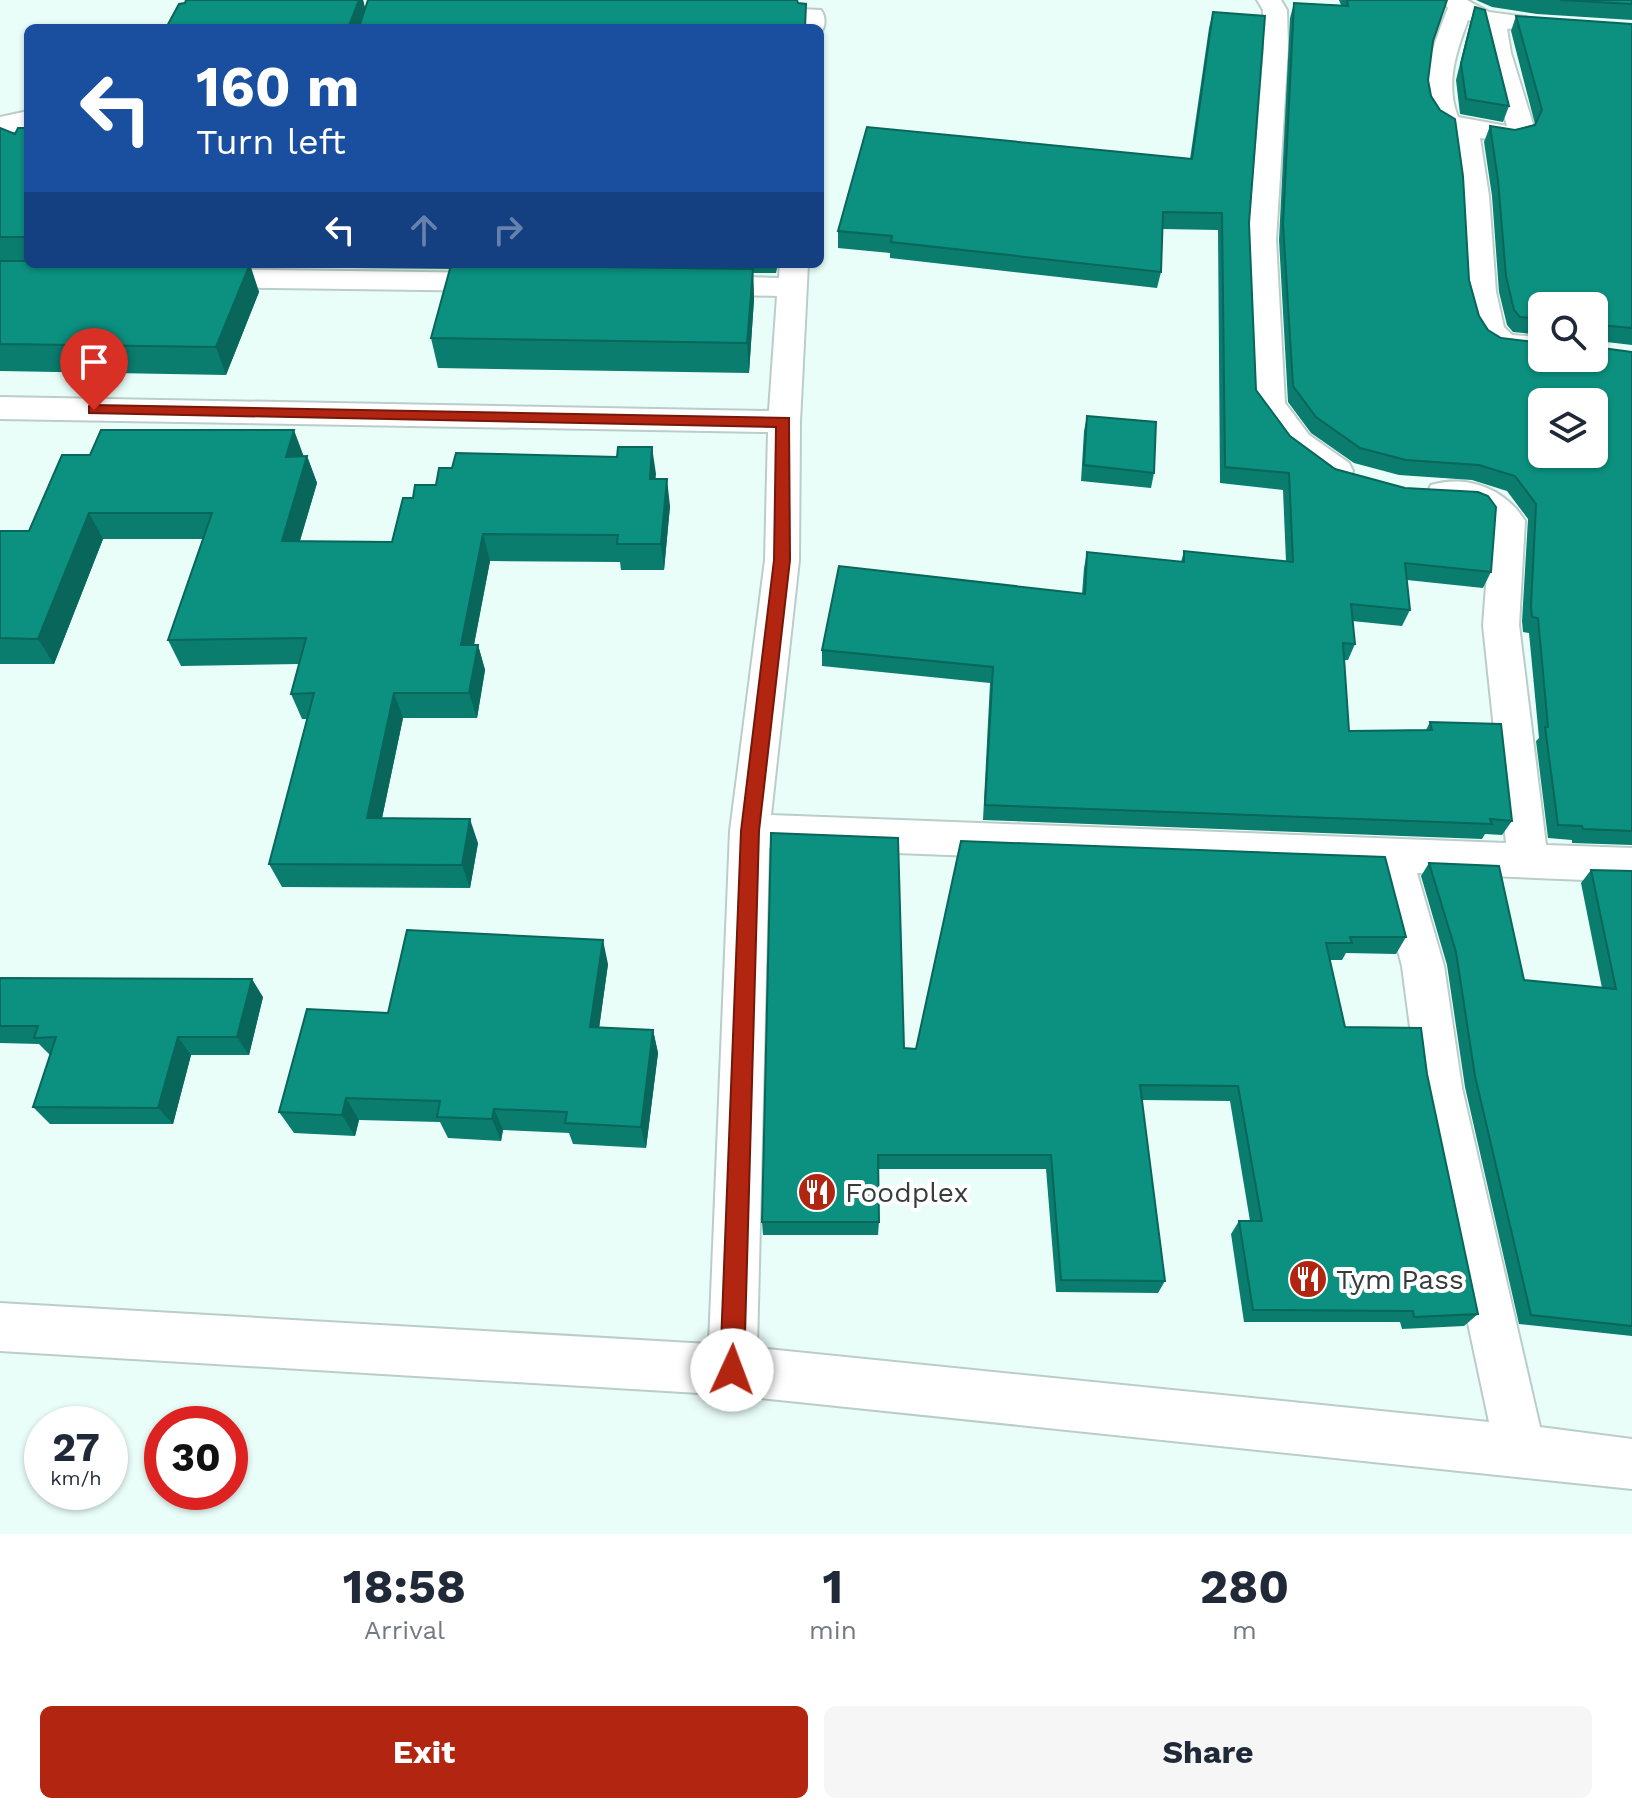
<!DOCTYPE html>
<style>
body{margin:0;font-family:"Work Sans",sans-serif;background:#f6f6f7;color:#1f2937;height:100vh;display:flex;flex-direction:column;font-size:30px;white-space:nowrap}
*{box-sizing:border-box;margin:0}
p{font-size:26px;color:#747a83}
.icon{flex:none;width:44px;height:44px;fill:none;stroke:currentColor;stroke-width:2;stroke-linecap:round;stroke-linejoin:round}
.map{position:relative;height:1534px;overflow:hidden}
.sheet{display:flex;flex-direction:column;background:#fff;flex:1}
.sheet>*{flex:none}
.banner{position:absolute;left:24px;top:24px;width:800px;height:244px;border-radius:12px;box-shadow:0 2px 6px #0004;background:#1a4fa0;color:#fff;overflow:hidden}
.controls{position:absolute;left:1528px;top:292px;display:grid;gap:16px}
.controls a{display:grid;place-items:center;width:80px;height:80px;border-radius:12px;background:#fff;box-shadow:0 2px 6px #0004;font-size:40px}
.speed{position:absolute;left:24px;top:1406px;display:flex;gap:16px;font-size:40px;font-weight:700;text-align:center}
.speed>*{display:grid;place-content:center;width:104px;height:104px;border-radius:50%;background:#fff;box-shadow:0 2px 6px #0004;line-height:1}
.speed small{font-size:20px;font-weight:400}
.speed .limit{border:12px solid #d22;background:#fff;color:#111}
.pin{position:absolute;display:grid;place-items:center;width:68px;height:68px;color:#fff;margin:-82px -34px;border-radius:50% 50% 50% 0;rotate:-45deg;box-shadow:0 0 8px #0007}
.pin .icon{rotate:45deg}
.me{position:absolute;width:88px;margin:-44px;rotate:2deg;stroke-linejoin:round;filter:drop-shadow(0 0 6px #0008)}
.turn{display:flex;align-items:center;gap:28px;height:168px;padding:0 40px;font-size:36px}
.turn .icon{width:104px;height:104px;stroke-width:2.5}
.turn b{display:block;font-size:56px;line-height:68px}
.lanes{display:flex;align-items:center;height:76px;padding:0 40px;background:#0003;justify-content:center;gap:40px;direction:ltr}
.lanes .off{opacity:.35}
.eta{display:flex;justify-content:space-evenly;align-items:center;height:136px;text-align:center}
.eta b{font-size:48px;font-weight:700;line-height:56px}
.button{display:flex;gap:16px;margin-top:auto;padding:16px 40px}
.button a{flex:1;height:92px;border-radius:12px;background:#b22510;color:#fff;font-size:32px;font-weight:700;line-height:92px;text-align:center}
.button a+a{background:#f6f6f7;color:#1f2937}
.map>svg:first-child{display:block}
</style>
<div class="map">
<svg width="1632" height="1534" viewBox="0 0 1632 1534">
<rect width="100%" height="100%" fill="#eafef9"/>
<g fill="none" stroke-linecap="round" stroke-linejoin="round">
<defs>
<path id="minor" d="M1257,0H1281L1287,10L1288,48L1276,240L1285,403L1309,435L1349,463L1353,471L1349,479L1337,482L1325,479L1287,451L1253,405L1248,240L1264,48L1263,10Z
M1442,0H1467L1489,12L1526,17L1529,22L1526,27L1507,29L1511,53L1533,124L1528,137L1508,142L1480,138L1489,196L1496,292L1504,327L1512,335L1542,337V357C1525,355 1496,357 1483,343C1458,316 1464,236 1461,199C1460,177 1456,155 1452,132C1403,116 1435,42 1448,8ZM1468,20L1482,25L1487,53L1507,126L1458,117C1445,84 1456,52 1468,20Z
M756,7L821,10C826,17 826,27 820,33V28H800V22L747,19L744,14L747,9Z
M28,111V127L0,137V117Z
M780,264H808L800,422L799,560L771,815L1506,843L1483,625L1491,523L1471,507L1431,501L1427,493L1431,485C1467,474 1506,489 1525,521L1519,625L1546,845L1632,848V882L1417,873L1444,966L1462,1088L1540,1427L1632,1439V1489L732,1395L0,1351V1303L709,1344L730,831L765,560L768,432L0,419V397L769,411L777,296L702,294L692,291L687,285L692,279L702,276L779,278ZM769,848L1377,872L1402,966L1418,1088L1489,1422L757,1348Z
M202,269L497,273L507,276L512,282L507,288L497,291L202,287L192,284L187,278L192,272Z"/>
</defs>
<use href="#minor" stroke="#bacdc9" stroke-width="4"/>
<use href="#minor" fill="#fff" fill-rule="evenodd"/>
</g>
<path fill="#0a7d6f" d="M186,0H363L365,8L807,28H166Z
M1339,0H1447L1433,42L1428,80L1469,280L1479,316L1488,330L1501,338L1594,358L1542,306V335L1513,332L1507,325L1499,292L1492,196L1484,142L1490,126L1515,130L1535,124L1511,31L1516,16L1632,24V345L1598,341L1595,347L1632,352V845L1572,843V840L1548,838L1536,741L1539,738L1529,633L1523,632L1522,621L1528,519L1507,491L1472,480L1399,475L1354,463L1311,433L1288,402L1279,240L1290,18L1294,3L1341,5Z
M1476,0H1632V20L1537,14L1492,7Z
M1475,7L1509,106L1503,122L1460,114L1456,80L1470,23Z
M1213,12L1249,223L1256,390L1290,436L1335,469L1491,572L1483,588L1407,580L1410,610L1402,626L1352,621L1355,644L1348,660H1344L1349,731L1426,730L1430,722L1512,821L1502,835L1485,834L1482,839L983,820L990,683L822,666V650L1082,594L1084,568L1087,552L1181,562L1184,551L1286,562L1283,490L1220,483L1218,230L1162,229L1161,272L1157,288L890,258V253L838,248V231L1190,159L1209,28Z
M0,128L15,134L28,128V264H778L776,273H753L754,299L749,373L438,368L431,338L450,269L250,267L259,292L226,375L0,371Z
M1087,416L1154,473L1151,488L1081,481L1084,431Z
M652,447L655,479L670,506L664,570H621L620,562L490,561L474,645H478L485,670L477,718H403L382,818L478,843L470,888L282,887L269,864L307,719H302L291,694L299,664L181,666L168,640L203,539H103L54,664H0V531H29L62,455L307,456L317,483L300,541L392,542L413,498L436,485L452,468L617,457Z
M961,841L1406,937L1396,954L1346,953L1342,960H1330L1345,1027L1427,1074L1478,1314L1464,1326L1402,1329L1400,1322H1244L1231,1234L1239,1221H1250L1230,1101L1142,1100L1165,1281L1158,1293L1056,1292L1046,1169H878L879,1222L878,1235H763L762,1222L904,1048L916,1049Z
M1429,863L1524,980L1602,988L1581,883L1591,870L1632,871V1336L1519,1324L1465,1087L1447,965L1421,876Z
M608,964L599,1028L653,1030L658,1053L646,1148L573,1144L569,1133L503,1130L501,1141L448,1138L440,1122L359,1120L355,1136L294,1133L279,1112L388,1013Z
M0,978L263,997L249,1055H191L173,1124H50L33,1107L50,1055L39,1044L0,1043Z"/>
<path fill="#08665a" d="M359,0H363L368,20L359,27V28H348Z
M250,264L259,292L226,375L216,347Z
M753,269L754,299L749,373L747,343Z
M294,430L304,457H286Z
M652,447L656,474L653,506L650,479Z
M307,456L317,483L292,567L282,541Z
M667,479L670,506L664,570L661,544Z
M89,513L103,539L54,664L38,639Z
M483,534L490,561L469,670L461,645Z
M478,645L485,670L477,718L469,693Z
M394,693L403,718L377,842L367,818Z
M470,819L478,843L470,888L462,865Z
M603,940L608,964L596,1050L590,1027Z
M252,979L263,997L249,1055L237,1037Z
M653,1030L658,1053L646,1148L641,1127Z
M178,1037L191,1055L173,1124L158,1108Z
M346,1098L359,1120L355,1136L342,1115Z
M494,1109L503,1130L501,1141L492,1119Z"/>
<path fill="#0c9181" stroke="#08665a" stroke-width="2" fill-rule="evenodd" d="M186,0H359L348,28H166L179,4L185,3Z
M368,0H797L798,3L806,4L805,28H424L359,27Z
M1347,0H1447L1433,41L1428,80L1431,96L1440,110L1455,119L1463,176L1469,280L1479,316L1488,330L1501,338L1542,343V358H1594V347L1632,352V831L1583,829L1582,826L1558,825L1545,727H1548L1538,618L1532,617L1531,606L1536,504L1515,476L1479,465L1406,460L1360,448L1316,417L1293,386L1283,224L1294,3L1348,6ZM1542,402H1594V454H1542Z
M1560,0H1632V4Z
M1475,7L1485,10L1509,106L1466,99L1461,64Z
M1213,12L1265,16L1249,223L1256,390L1290,436L1335,469L1405,488L1478,492L1488,496L1496,507L1491,572L1405,563L1410,610L1351,604L1355,644L1343,643L1349,731L1432,730L1430,722L1501,724L1512,821L1490,819L1492,824L985,805L993,667L822,650L839,566L1085,594L1087,552L1184,562V551L1293,562L1289,473L1225,467L1222,213L1163,212L1161,272L891,242L892,236L838,231L867,127L1192,159Z
M1516,16L1632,24V328L1600,325L1599,340L1594,341V306H1542V319L1520,317L1514,310L1506,276L1498,180L1490,126L1515,130L1535,125L1542,110Z
M0,128L15,134L18,128H28V237H0Z
M0,261H28V264H250L216,347L0,344Z
M451,265L753,269L747,343L431,338Z
M1087,416L1156,422L1154,473L1084,465Z
M101,430H294L286,457L307,456L282,541L392,542L403,498H413L415,485H436L439,468H452L456,453L617,457L618,447H652L650,479H667L661,544H617L618,535L483,534L461,645H478L469,693H394L367,818L470,819L462,865L269,864L314,693L291,694L306,638L168,640L212,513H89L38,639L0,638V531H29L62,455H90Z
M771,833L898,838L904,1048L916,1049L961,841L1385,857L1406,937H1350L1352,943H1326L1345,1027L1421,1028L1427,1074L1478,1314L1414,1317L1413,1311L1253,1310L1239,1221H1262L1238,1086L1140,1085L1165,1281L1061,1280L1051,1155H878L879,1222H762Z
M1429,863L1499,866L1524,980L1616,989L1591,870L1632,871V1326L1531,1315L1475,1076L1456,952Z
M407,930L603,940L590,1027L653,1030L641,1127L565,1123L567,1112L494,1109L492,1119L437,1117L440,1101L346,1098L342,1115L279,1112L307,1009L388,1013Z
M0,978L252,979L237,1037H178L158,1108L33,1107L56,1037L34,1038L38,1026H0Z"/>
<path fill="#b22510" stroke="#74180a" stroke-width="2" d="M94,405L789,418L790,560L759,831L744,1370L741,1379L732,1382L724,1379L720,1370L741,831L774,560L776,427L89,413V406Z"/>
<defs>
<symbol id="restaurant-disc" viewBox="-11 -11 22 22"><circle r="9.5" fill="#b22510" stroke="#fff"/><path d="M-5-6h1v4h1v-4h1v4h1v-4h1v5L-1.5 .5V6h-2V.5L-5-1ZM5-6V6H3V1.5H1.5Q1.5-4 5-6Z" fill="#fff"/></symbol>
</defs>
<g fill-rule="evenodd">
<use href="#restaurant-disc" x="795" y="1170" width="44" height="44"/>
<use href="#restaurant-disc" x="1286" y="1257" width="44" height="44"/>
</g>
<g text-anchor="middle" stroke-width="8" stroke-linejoin="round" paint-order="stroke">
<g font-size="28" fill="#363e3c" stroke="#fff" text-anchor="start">
<text x="845" y="1202">Foodplex</text>
<text x="1336" y="1289">Tym Pass</text>
</g>
</g>
</svg>
<div class="controls">
<a><svg class="icon" aria-label="search" viewBox="0 0 24 24"><circle cx="10" cy="10" r="6"/><path d="M15 15l6 6"/></svg></a>
<a><svg class="icon" aria-label="layers" viewBox="0 0 24 24"><path d="M12 4l9 5-9 5-9-5zM3 14l9 5 9-5"/></svg></a>
</div>
<div class="speed"><div>27<small>km/h</small></div><div class="limit">30</div></div>
<div class="pin" style="left:94px;top:410px;background:#d93025"><svg class="icon" aria-label="arrive" viewBox="0 0 24 24"><path d="M6 21V4h12l-3 4 3 4H6"/></svg></div>
<svg class="me" style="left:732px;top:1370px" viewBox="-20 -20 40 40"><circle r="19" fill="#fff"/><path d="M0-13L10 11 0 6-10 11z" fill="#b22510"/></svg>
<div class="banner">
<div class="turn"><svg class="icon" aria-label="left" viewBox="0 0 24 24"><path d="M17 20v-9H6M10 6l-5 5 5 5"/></svg><div><b>160 m</b>Turn left</div></div>
<div class="lanes"><svg class="icon" aria-label="left" viewBox="0 0 24 24"><path d="M17 20v-9H6M10 6l-5 5 5 5"/></svg><svg class="icon off" aria-label="ahead" viewBox="0 0 24 24"><path d="M12 20V5M6 11l6-6 6 6"/></svg><svg class="icon off" aria-label="right" viewBox="0 0 24 24"><path d="M7 20v-9h11M14 6l5 5-5 5"/></svg></div>
</div>
</div>
<section class="sheet">
<div class="eta">
<div><b>18:58</b><p>Arrival</p></div>
<div><b>1</b><p>min</p></div>
<div><b>280</b><p>m</p></div>
</div>
<div class="button"><a>Exit</a><a>Share</a></div>
</section>
